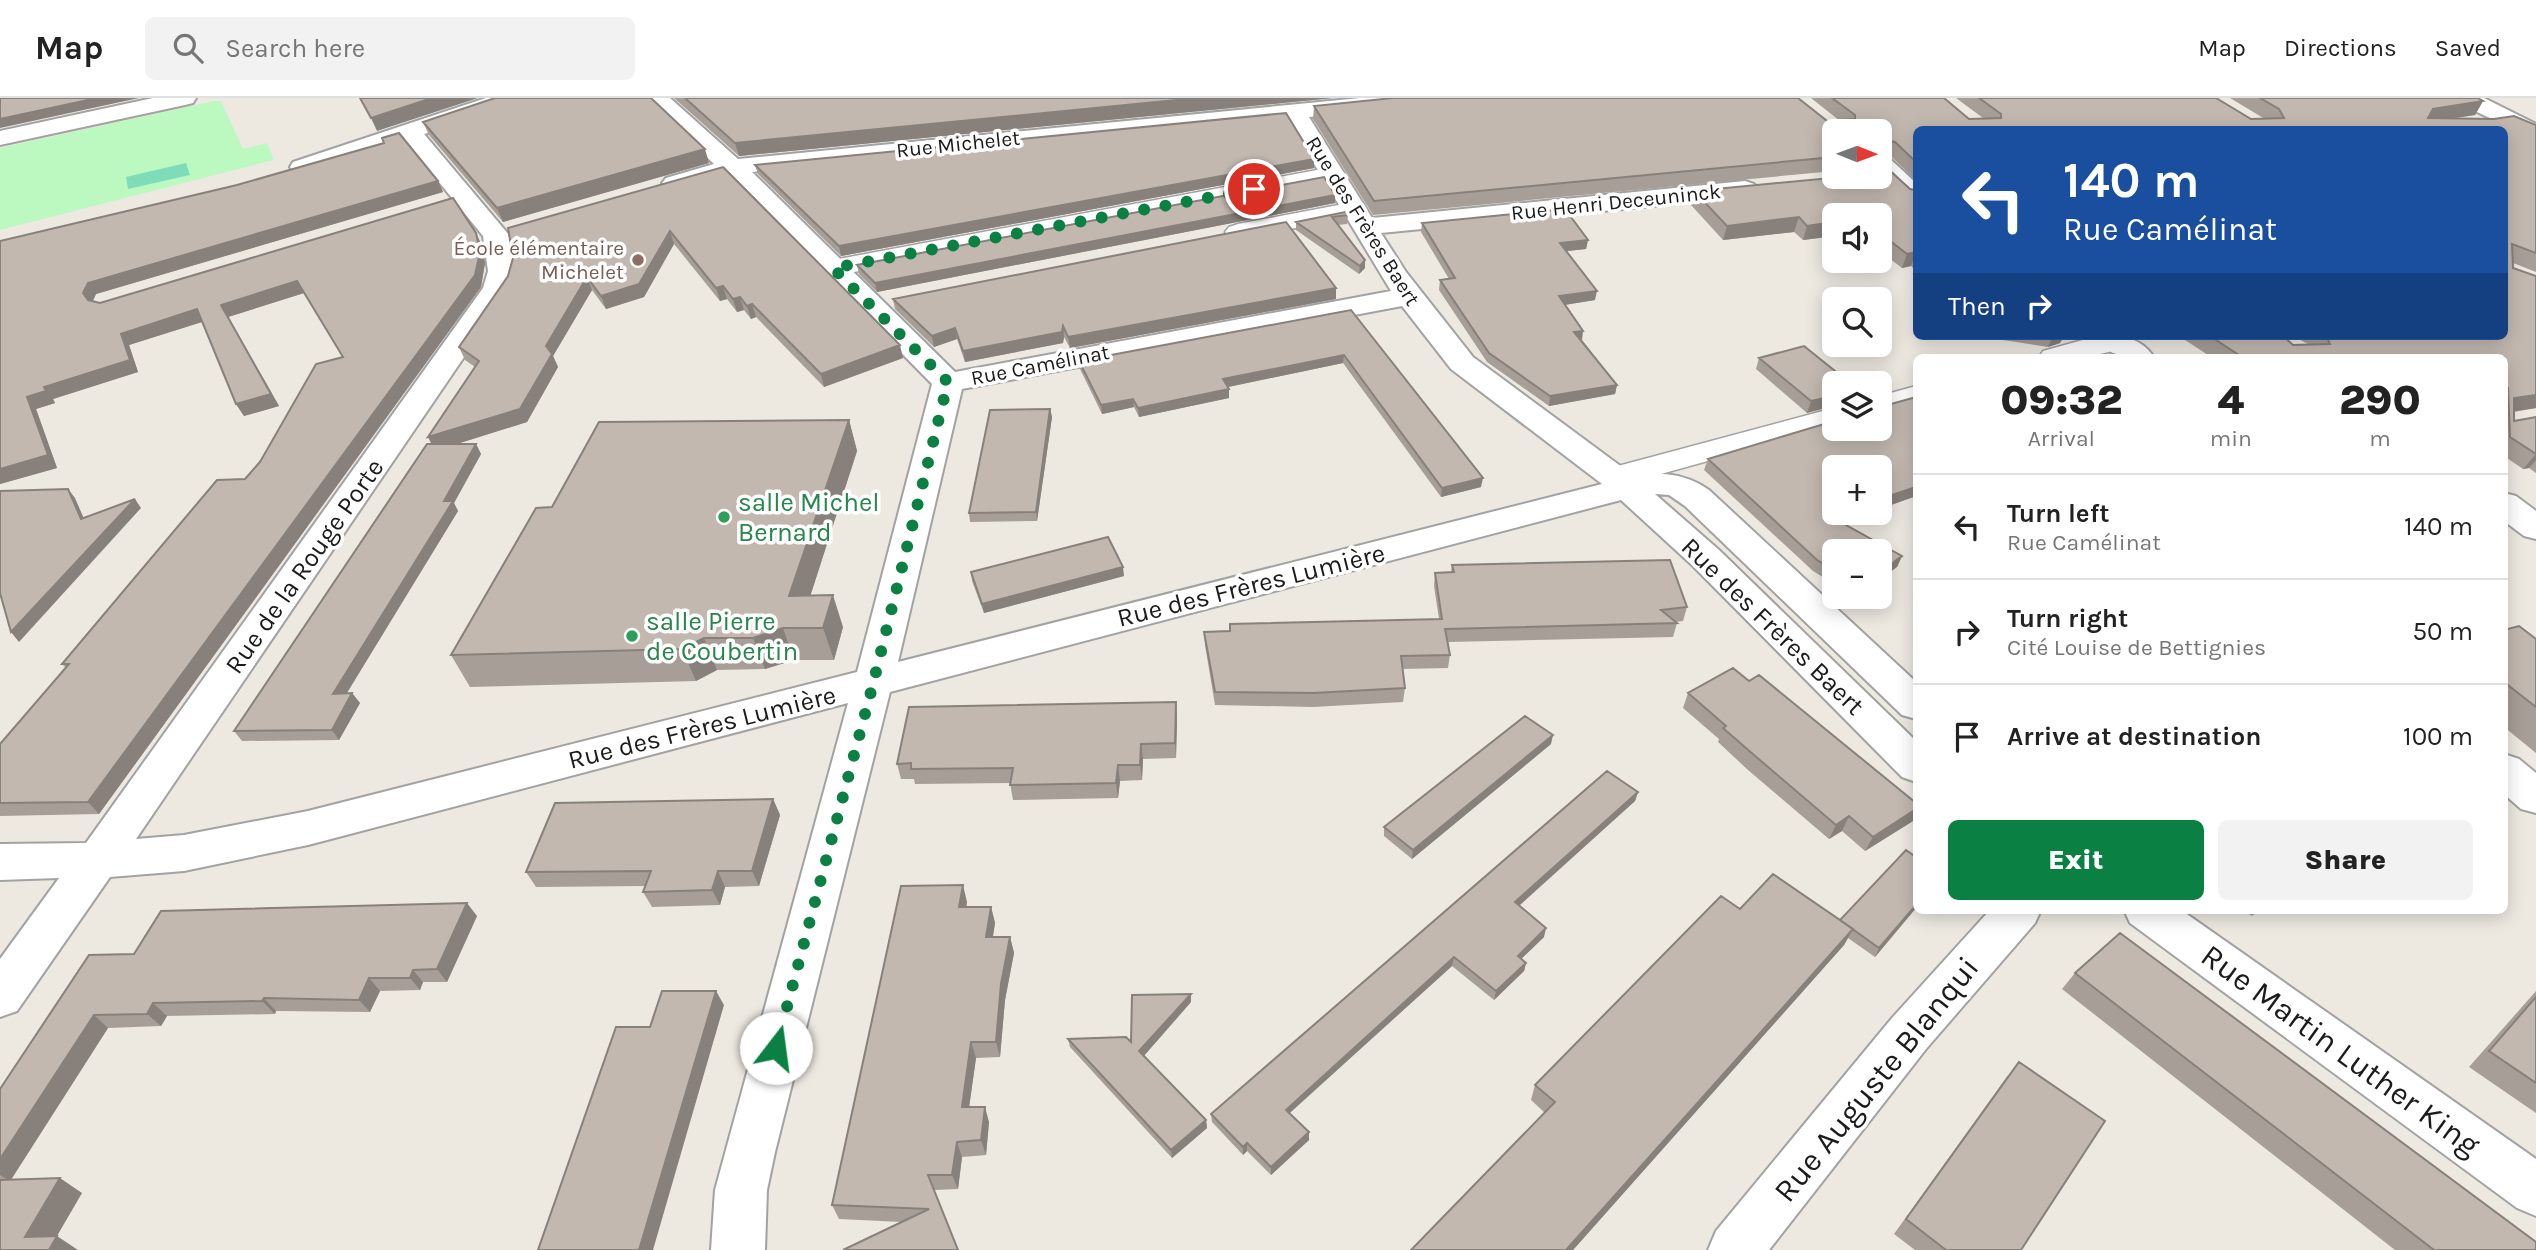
<!DOCTYPE html>
<meta charset="utf-8">
<style>
body{margin:0;font-family:Karla,sans-serif;background:#f2f2f2;color:#222;height:100vh;display:flex;flex-direction:column;font-size:26px;white-space:nowrap}
*{box-sizing:border-box;margin:0}
p{font-size:23px;color:#767676}
.icon{flex:none;width:38px;height:38px;fill:none;stroke:currentColor;stroke-width:2;stroke-linecap:round;stroke-linejoin:round}
.map{position:relative;flex:1;overflow:hidden}
.panel{position:absolute;left:1913px;top:256px;width:595px;height:560px;display:flex;flex-direction:column;background:#fff;border-radius:10px;box-shadow:0 4px 18px #0003}
.panel>*{flex:none}
.hud{position:absolute;left:1913px;top:28px;width:595px;height:214px;border-radius:10px;box-shadow:0 4px 18px #0003;background:#1a4fa0;color:#fff;overflow:hidden}
.needle{width:46px;rotate:91deg}
.fabs{position:absolute;left:1822px;top:21px;display:grid;gap:14px}
.fabs a{display:grid;place-items:center;width:70px;height:70px;border-radius:10px;background:#fff;box-shadow:0 4px 18px #0003;font-size:35px}
.pin{position:absolute;display:grid;place-items:center;width:60px;height:60px;color:#fff;margin:-30px;border:4px solid #fff;border-radius:50%;box-shadow:0 2px 7px #0007}
.me{position:absolute;width:77px;margin:-38px;rotate:15deg;stroke-linejoin:round;filter:drop-shadow(0 0 5px #0008)}
.turn{display:flex;align-items:center;gap:24px;height:147px;padding:0 35px;font-size:32px}
.turn .icon{width:91px;height:91px;stroke-width:2.5}
.turn b{display:block;font-size:49px;line-height:60px}
.then{display:flex;align-items:center;height:66px;padding:0 35px;background:#0003;gap:14px;font-size:26px}
.eta{display:flex;justify-content:space-evenly;align-items:center;height:119px;text-align:center}
.eta b{font-size:42px;font-weight:800;line-height:49px}
.cta{display:flex;gap:14px;margin-top:auto;padding:14px 35px}
.cta a{flex:1;height:80px;border-radius:10px;background:#0b8043;color:#fff;font-size:28px;font-weight:800;line-height:80px;text-align:center}
.cta a+a{background:#f2f2f2;color:#222}
ul{padding:0;list-style:none}
li{display:flex;align-items:center;gap:21px;height:105px;padding:0 35px;border-top:2px solid #e0e0e0}
li div{flex:1}
li b{display:block;font-size:26px}
li em{font-style:normal}
header{display:flex;align-items:center;gap:42px;box-sizing:border-box;height:98px;padding:0 35px;background:#fff;border-bottom:2px solid #e0e0e0}
header strong{font-size:33px}
nav{display:flex;gap:38px;margin-inline-start:auto;font-size:24px}
.search{width:490px;height:63px;background:#f2f2f2;display:flex;align-items:center;gap:18px;box-sizing:border-box;padding:0 24px;border-radius:10px;color:#767676;font-size:26px}
.map>svg:first-child{display:block}
</style>
<header>
<strong>Map</strong>
<div class="search"><svg class="icon" aria-label="search" viewBox="0 0 24 24"><circle cx="10" cy="10" r="6"/><path d="M15 15l6 6"/></svg>Search here</div>
<nav><a>Map</a><a>Directions</a><a>Saved</a></nav>
</header>
<div class="map">
<svg width="2536" height="1152" viewBox="0 0 2536 1152">
<rect width="100%" height="100%" fill="#ede9e1"/>
<path fill="#bcf9c0" d="M214,3H221L243,51L267,45L274,62L0,132V50Z"/>
<path fill="#7eddb8" d="M186,65L190,77L128,91L126,79Z"/>
<g fill="none" stroke-linecap="round" stroke-linejoin="round">
<defs>
<path id="pedestrian" d="M1333,69L1341,71L1345,76L1341,81L833,178L824,176L820,170L824,164L833,162Z
M1354,104L1363,106L1366,111L1363,116L1238,142L1229,139L1225,134L1229,129L1238,126Z
M2097,238H2125L2128,242C2114,262 2061,259 2039,259L2043,253Z
M1916,288V306L1880,316V298Z
M1834,310V328L1614,389L1603,386L1598,379L1603,372Z"/>
<path id="minor" d="M153,0H196L193,5L185,7L0,47V33Z
M645,0H670L738,61L1360,0H1441L1438,5L1430,7L1309,19L1372,120L1745,83L1754,86L1758,91L1754,96L1745,99L1381,135L1406,174L1473,259L1634,378C1661,373 1686,376 1709,392L1916,584V621L1902,617L1685,408L1669,397L1655,396L1719,452L1916,643V684L1902,679L1693,468L1621,402L890,594L775,1054L767,1092L765,1152H711L715,1092L848,605L308,747L184,773L110,779L17,913L0,919V861L59,780L0,782V746L86,745L483,190L488,173L483,138L403,40L399,35L403,30L411,28L419,30L509,137L516,173L511,190L136,741L184,737L308,713L857,574L932,286L727,78L675,93L666,90L662,85L666,80L714,66ZM1287,21L1391,193L955,274L752,74ZM1402,208L1451,271L1602,386L898,564L962,291Z
M2455,0H2484L2536,26V42L2458,5Z
M1880,58L1889,60L1916,85V106L1907,103L1880,78Z
M2093,238C2118,238 2138,236 2154,259C2129,259 2109,261 2093,238Z
M2504,656L2519,661L2536,675V715L2521,711L2504,696Z
M1990,812H2041L2035,825L1926,951L1769,1152H1708L1716,1133L1892,920Z
M2124,812H2181L2536,1061V1118L2517,1110L2130,825Z"/>
<path id="tertiary" d="M486,0H520L517,5L311,74L302,76L293,74L290,69L293,64Z
M2504,395L2516,398L2536,413V441L2524,438L2504,423Z"/>
</defs>
<use href="#pedestrian" stroke="#a2a2a2" stroke-width="3"/>
<use href="#minor" stroke="#a2a2a2" stroke-width="4"/>
<use href="#tertiary" stroke="#a2a2a2" stroke-width="4"/>
<use href="#pedestrian" fill="#fff" fill-rule="evenodd"/>
<use href="#minor" fill="#fff" fill-rule="evenodd"/>
<use href="#tertiary" fill="#fff" fill-rule="evenodd"/>
</g>
<path fill="#a79e97" d="M674,0H1333L739,58Z
M1811,0H1944L1969,21L1983,20L1956,0H2216L2251,21H2265L2230,0H2478L2483,3L2475,17L2449,21L2536,27V174L2513,165L2536,310L2514,314V323L2536,319V375L2529,370L2523,371L2504,358V259H2211L2179,238H2283L2293,247L2308,246L2293,238H2504L1916,32V83L1891,58L1882,56V63L1880,70V33H1834V73L1373,117L1313,21L1314,8L1831,26L1838,28L1840,23Z
M423,24L709,65L503,124L429,37Z
M384,45L438,83L443,94L96,196L93,203L100,205L476,135L481,146L485,165L481,189L99,716L0,718V646L66,570L62,566L245,381L343,259L304,195L228,219L279,308L244,318L236,306L202,224L129,247L138,274L53,301L55,305L36,311L57,370L0,386V143L237,87Z
M1314,61V70L841,158L758,76L755,67Z
M723,69L903,260L824,289L756,219L751,221L744,212L737,214L727,201L720,203L674,146L644,199L606,211L592,192L553,258L558,269L527,324L456,346H476L481,356L454,405L458,413L347,595H352L360,605L339,642L242,643L234,633L431,346L475,269L465,262L459,249Z
M1910,91L1916,92V173L1911,168L1902,170L1880,153V117H1834V138L1803,142L1794,134L1723,142L1691,107L1694,93Z
M1335,97V105L877,194L859,176L857,167Z
M1348,117L1347,126L1338,127L1365,162V170L1359,176L1296,132V124Z
M1422,125L1588,142L1586,151L1566,153L1595,202L1565,207L1582,242L1617,287L1615,296L1549,308L1487,264L1439,192L1440,182L1449,181L1421,134Z
M893,201H1336L1070,250L1064,239L1063,245L965,264L957,241L934,249L895,211Z
M1351,212L1481,389L1441,399L1343,265L1228,289L1229,300L1139,319L1134,309L1102,316L1080,271L1079,263Z
M1999,238H2064L2060,245L2048,249L2003,242Z
M1759,260L1850,285L1807,315L1756,271Z
M1916,299V398L1880,411V369L1839,424L1902,458L1897,469L1834,453V486L1813,473L1704,372L1708,361L1831,324L1832,321L1834,320V331Z
M1050,311L1052,319L1037,423L970,424L969,415Z
M849,322L857,353L810,498L843,529L834,562H794L765,571L717,572L696,583L470,589L451,557L552,409Z
M1452,467L1687,509L1683,523L1675,524L1677,525L1673,539L1448,544L1450,557L1448,570L1402,571L1405,590L1403,604L1313,609L1215,607L1205,547L1204,534L1439,521L1434,488L1435,475L1451,474Z
M971,474L1124,478L984,515L972,483Z
M2504,532L2536,541V655L2504,629Z
M1688,595L1913,723L1865,753L1842,733L1829,741L1748,672L1718,644L1719,641L1683,610Z
M1176,604L1177,620L1176,660L1143,661L1142,682L1120,683L1118,700L1013,702L1010,685L915,686L914,681H901L897,666Z
M1551,646L1412,761L1384,738V729Z
M1638,694L1635,703L1519,808L1544,839L1521,861L1526,865L1524,873L1494,902L1452,868L1290,1015L1309,1034V1042L1271,1077L1247,1053L1243,1057L1212,1024L1211,1016Z
M773,701L780,717L759,788L725,789L720,807L652,809L643,794L645,788L536,789L526,774Z
M967,804L966,809H991L995,825L993,839H1010L1014,855L1005,902L1000,959L976,960L969,1009L989,1024L986,1057L962,1059L958,1091L934,1092L958,1152L902,1124L839,1121L832,1107Z
M1916,810L1875,859L1848,840L1844,847L1573,1152H1411L1545,1015L1531,1002L1535,987L1740,811L1840,822Z
M2243,812H2259L2252,818Z
M477,818L447,884H423L420,892L380,893L370,914L276,913L275,916L167,918L161,928L108,930L11,1082L82,1095L0,1152V991L134,856Z
M2075,875L2536,1152H2395L2062,891Z
M2536,893V1015L2469,969Z
M1191,904L1144,958L1206,1022L1207,1030L1172,1060L1070,949L1068,941L1131,944Z
M2019,964L2021,1152H1915L1894,1136L2006,980Z"/>
<path fill="#88817b" d="M97,0H139L0,30V21Z
M432,0H478L377,33L371,20Z
M1197,0H1333L739,58L735,45Z
M2483,3L2475,17L2425,24L2433,11Z
M705,51L709,65L503,124L497,110Z
M1314,61V70L841,158L839,148Z
M438,83L443,94L96,196L91,206L83,195L88,185Z
M1335,97V105L877,194L875,185Z
M1799,119L1794,134L1723,142L1727,128Z
M1834,124V138L1803,142L1807,128Z
M670,133L674,146L644,199L606,211L601,198Z
M476,135L481,146L485,165L481,189L99,716L88,704Z
M1588,142L1586,151L1558,154L1560,145Z
M1916,154L1911,168L1902,170L1907,156Z
M1365,162V170L1359,176L1360,168Z
M587,179L592,192L553,258L558,269L527,324L435,353L428,339L546,248Z
M297,183L304,195L228,219L279,308L244,318L236,306L221,207Z
M723,188L727,201L720,203L716,190Z
M1336,190V201L1070,250L1068,239Z
M1597,193L1595,202L1557,208L1559,198Z
M740,199L744,212L737,214L733,201Z
M752,206L756,219L751,221L747,208Z
M197,211L205,223L129,247L138,274L53,301L55,305L36,311L57,370L0,386V371L27,299L121,236Z
M1063,228L1064,239L1063,245L965,264L963,253Z
M955,230L957,241L934,249L932,238Z
M1583,233L1582,242L1574,234Z
M2053,238H2064L2060,245L2048,249Z
M900,247L903,260L824,289L821,276Z
M1344,257L1343,265L1223,290V281Z
M1617,287L1615,296L1549,308L1550,298Z
M1229,291V300L1139,319L1138,310Z
M2536,297V310L2509,314L2514,300Z
M1834,298V308L1807,315L1811,303Z
M1133,301L1134,309L1102,316L1101,307Z
M1050,311L1052,319L1037,423L1036,414Z
M849,322L857,353L800,530L789,498Z
M476,346L481,356L454,405L458,413L340,606L333,596Z
M2536,356V362L2529,370L2523,371Z
M1483,380L1481,389L1441,399L1442,390Z
M1916,389V398L1880,411V401Z
M68,391L75,400L88,430L81,421Z
M135,401L141,410L19,544L11,534Z
M1836,415H1867L1824,429L1828,417Z
M1902,458L1897,469L1880,482V474Z
M1123,469L1124,478L984,515L982,506Z
M833,497L843,529L834,562L823,530Z
M783,530L794,562L765,571L753,540Z
M704,540L717,572L696,583L682,551Z
M352,595L360,605L339,642L332,632Z
M1176,604L1177,620L1176,660L1175,645Z
M1553,637L1551,646L1412,761L1413,752Z
M1141,646L1143,661L1142,682L1140,667Z
M1118,667L1120,683L1118,700L1116,685Z
M1638,694L1635,703L1513,813L1515,804Z
M773,701L780,717L759,788L752,773Z
M1916,711V717L1913,723L1865,753L1873,739Z
M1849,718L1842,733L1829,741L1836,727Z
M718,773L725,789L720,807L712,792Z
M963,787L967,804L964,825L959,809Z
M467,805L477,818L447,884L437,871Z
M1916,807V810L1875,859L1879,850Z
M991,809L995,825L990,855L986,839Z
M1546,830L1544,839L1516,866L1518,858Z
M1853,831L1844,847L1573,1152H1566Z
M1010,839L1014,855L1005,902L1000,959L996,944L1001,886Z
M1454,859L1452,868L1285,1019L1286,1012Z
M1526,865L1524,873L1494,902L1496,893Z
M413,872L423,884L420,892L410,880Z
M369,880L380,893L370,914L359,902Z
M716,893L724,907L653,1152H639Z
M1191,896V904L1141,961L1139,953Z
M264,900L276,913L275,916L262,903Z
M153,905L167,918L161,928L147,916Z
M94,917L108,930L10,1083L0,1077V1061Z
M971,944L976,960L967,1024L962,1009Z
M985,1009L989,1024L986,1057L981,1042Z
M1206,1022L1207,1030L1172,1060L1171,1052Z
M1309,1034V1042L1271,1077V1069Z
M957,1044L962,1059L958,1091L952,1077Z
M1247,1045V1053L1243,1057V1049Z
M60,1080L82,1095L57,1138L78,1152H46L25,1139Z"/>
<path fill="#c2b8b0" stroke="#88817b" stroke-width="2" d="M0,0H97L0,21Z
M360,0H432L371,20Z
M495,0H651L705,51L497,110L423,24Z
M685,0H1197L735,45Z
M1393,0H1798L1831,26L1838,28L1841,22L1855,21V17L1832,0H1944L1969,21L2001,20V16L1979,0H2216L2251,21L2284,20L2279,11L2260,0H2478L2483,3L2433,11L2428,20L2494,21L2514,18L2536,27V155L2512,146L2513,170L2536,178V297L2514,300V323L2536,319V356L2510,339L2508,290L2504,291V259H2242L2210,238H2283L2293,247L2330,246L2326,238H2504V32H1916V64L1895,44L1885,42L1882,44V63H1880V33H1834V59L1374,103L1314,8Z
M1286,15L1314,61L839,148L755,67Z
M399,35L438,83L88,185L83,195L88,202L100,205L453,100L476,135L480,154L475,177L88,704L0,705V646L69,566H62L217,382L245,381L260,364L316,266L343,259L297,183L221,207L271,296L236,306L197,211L121,236L130,262L44,289L46,293L27,299L48,357L0,371V143L237,87L384,45L382,40Z
M723,69L900,247L821,276L752,206L747,208L740,199L733,201L723,188L716,190L670,133L639,186L601,198L587,179L546,248L552,256L520,311L428,339L479,263L459,249L508,178L513,160L508,130Z
M1886,69L1910,91L1916,92V154L1907,156L1880,135V117H1834V124L1807,128L1799,119L1727,128L1694,93L1842,79H1880V73Z
M1324,79L1335,97L875,185L857,167Z
M1565,111L1588,142L1560,145L1597,193L1559,198L1583,233L1574,234L1617,287L1550,298L1489,255L1440,182L1455,180L1422,125Z
M1345,114L1348,117L1332,119L1365,162L1360,168L1296,124Z
M1286,124L1336,190L1068,239L1063,228L1062,234L963,253L955,230L932,238L893,201Z
M1351,212L1483,380L1442,390L1344,257L1223,281L1229,291L1138,310L1133,301L1101,307L1079,263Z
M1804,248L1850,285H1834V298L1811,303L1759,260Z
M1916,299V389L1880,401V369H1834V415H1836L1828,417L1902,458L1880,474V453H1834V472L1817,462L1708,361L1834,323V331H1880V309Z
M1050,311L1036,414L969,415L990,312Z
M849,322L789,498L833,497L823,530H783L753,540H704L682,551L451,557L536,410L552,409L599,324Z
M427,346H476L444,403H453L333,596L352,595L332,632L234,633Z
M68,391L81,421L135,401L11,534L0,495V393Z
M1108,439L1123,469L982,506L971,474Z
M1670,462L1687,509L1661,512L1677,525L1445,531L1450,557L1401,558L1405,590L1313,595L1215,594L1204,534L1230,533V526L1442,521L1435,475L1454,474L1452,467Z
M2519,528L2536,541V609L2504,584V532Z
M1733,570L1749,583L1759,577L1916,705V711L1873,739L1849,718L1836,727L1754,657L1723,630L1726,628L1688,595Z
M1176,604L1175,645L1141,646L1140,667H1118L1116,685L1010,687L1013,670L911,671V665L897,666L909,609Z
M1525,618L1553,637L1413,752L1384,729Z
M1607,673L1638,694L1515,804L1546,830L1518,858L1526,865L1496,893L1454,859L1286,1012L1309,1034L1271,1069L1247,1045L1243,1049L1211,1016Z
M773,701L752,773H718L712,792L643,794L651,773L526,774L555,705Z
M1906,752L1916,759V807L1879,850L1840,822Z
M1773,776L1853,831L1566,1152H1411L1555,1004L1535,987L1721,798L1740,811Z
M963,787L959,809H991L986,839H1010L1001,886L996,944H971L962,1009H985L981,1042L957,1044L952,1077H928L958,1152H843L929,1111L832,1107L901,788Z
M467,805L437,871L413,872L410,880H369L359,902L264,900L262,903L153,905L147,916L94,917L0,1061V991L89,857L134,856L161,813Z
M2120,835L2536,1144V1152H2434L2075,875Z
M662,893H716L639,1152H538L616,929H650Z
M1191,896L1139,953L1206,1022L1171,1052L1068,941L1126,939L1131,944L1132,897Z
M2536,899V985L2489,953Z
M2019,964L2105,1023L2021,1152H1946L1906,1121Z
M60,1080L25,1139L57,1138L49,1152H0V1082Z"/>
<g fill="none" stroke-linecap="round" stroke-linejoin="round">
<path stroke="#0b8043" stroke-width="12" stroke-dasharray="0 21.6" d="M776,950L873,586L948,284L833,170L1254,91"/>
</g>
<circle fill="#8d6e63" stroke="#fff" stroke-width="2.5" cx="638" cy="162" r="7"/>
<g fill="#2e9e5b" stroke="#fff" stroke-width="2.5">
<circle cx="724" cy="419" r="7"/>
<circle cx="632" cy="538" r="7"/>
</g>
<g text-anchor="middle" stroke-width="7" stroke-linejoin="round" paint-order="stroke">
<g font-size="21" fill="#1b1b1b" stroke="#fff">
<text transform="translate(958 46) rotate(-6)" y="7">Rue Michelet</text>
<text transform="translate(1616 104) rotate(-6)" y="7">Rue Henri Deceuninck</text>
<text transform="translate(1363 123) rotate(58)" y="7">Rue des Frères Baert</text>
<text transform="translate(1040 267) rotate(-11)" y="7">Rue Camélinat</text>
</g>
<g font-size="21" fill="#785e54" stroke="#fff" text-anchor="end">
<text x="624" y="157">École élémentaire<tspan x="624" dy="24">Michelet</tspan></text>
</g>
<g font-size="26" fill="#27864d" stroke="#fff" text-anchor="start">
<text x="738" y="413">salle Michel<tspan x="738" dy="30">Bernard</tspan></text>
<text x="646" y="532">salle Pierre<tspan x="646" dy="30">de Coubertin</tspan></text>
</g>
<g font-size="26" fill="#1b1b1b" stroke="#fff">
<text transform="translate(304 468) rotate(-55)" y="9">Rue de la Rouge Porte</text>
<text transform="translate(1251 487) rotate(-14)" y="9">Rue des Frères Lumière</text>
<text transform="translate(1773 528) rotate(44)" y="9">Rue des Frères Baert</text>
<text transform="translate(702 629) rotate(-14)" y="9">Rue des Frères Lumière</text>
</g>
<g font-size="32" fill="#1b1b1b" stroke="#fff">
<text transform="translate(2341 952) rotate(36)" y="11">Rue Martin Luther King</text>
<text transform="translate(1876 981) rotate(-51)" y="11">Rue Auguste Blanqui</text>
</g>
</g>
</svg>
<div class="fabs">
<a><svg class="needle" viewBox="-14 -14 28 28"><path d="M0-13l5 13h-10z" fill="#e53935"/><path d="M0 13l5-13h-10z" fill="#767676"/></svg></a>
<a><svg class="icon" aria-label="sound" viewBox="0 0 24 24"><path d="M4 9h4l5-4v14l-5-4H4zM17 9q2 3 0 6"/></svg></a>
<a><svg class="icon" aria-label="search" viewBox="0 0 24 24"><circle cx="10" cy="10" r="6"/><path d="M15 15l6 6"/></svg></a>
<a><svg class="icon" aria-label="layers" viewBox="0 0 24 24"><path d="M12 4l9 5-9 5-9-5zM3 14l9 5 9-5"/></svg></a>
<a>+</a>
<a>−</a>
</div>
<div class="pin" style="left:1254px;top:91px;background:#d93025"><svg class="icon" aria-label="arrive" viewBox="0 0 24 24"><path d="M6 21V4h12l-3 4 3 4H6"/></svg></div>
<svg class="me" style="left:776px;top:950px" viewBox="-20 -20 40 40"><circle r="19" fill="#fff"/><path d="M0-13L10 11 0 6-10 11z" fill="#0b8043"/></svg>
<div class="hud">
<div class="turn"><svg class="icon" aria-label="left" viewBox="0 0 24 24"><path d="M17 20v-9H6M10 6l-5 5 5 5"/></svg><div><b>140 m</b>Rue Camélinat</div></div>
<div class="then">Then<svg class="icon" aria-label="right" viewBox="0 0 24 24"><path d="M7 20v-9h11M14 6l5 5-5 5"/></svg></div>
</div>
<section class="panel">
<div class="eta">
<div><b>09:32</b><p>Arrival</p></div>
<div><b>4</b><p>min</p></div>
<div><b>290</b><p>m</p></div>
</div>
<ul>
<li><svg class="icon" aria-label="left" viewBox="0 0 24 24"><path d="M17 20v-9H6M10 6l-5 5 5 5"/></svg><div><b>Turn left</b><p>Rue Camélinat</p></div><em>140 m</em></li>
<li><svg class="icon" aria-label="right" viewBox="0 0 24 24"><path d="M7 20v-9h11M14 6l5 5-5 5"/></svg><div><b>Turn right</b><p>Cité Louise de Bettignies</p></div><em>50 m</em></li>
<li><svg class="icon" aria-label="arrive" viewBox="0 0 24 24"><path d="M6 21V4h12l-3 4 3 4H6"/></svg><div><b>Arrive at destination</b></div><em>100 m</em></li>
</ul>
<div class="cta"><a>Exit</a><a>Share</a></div>
</section>
</div>
